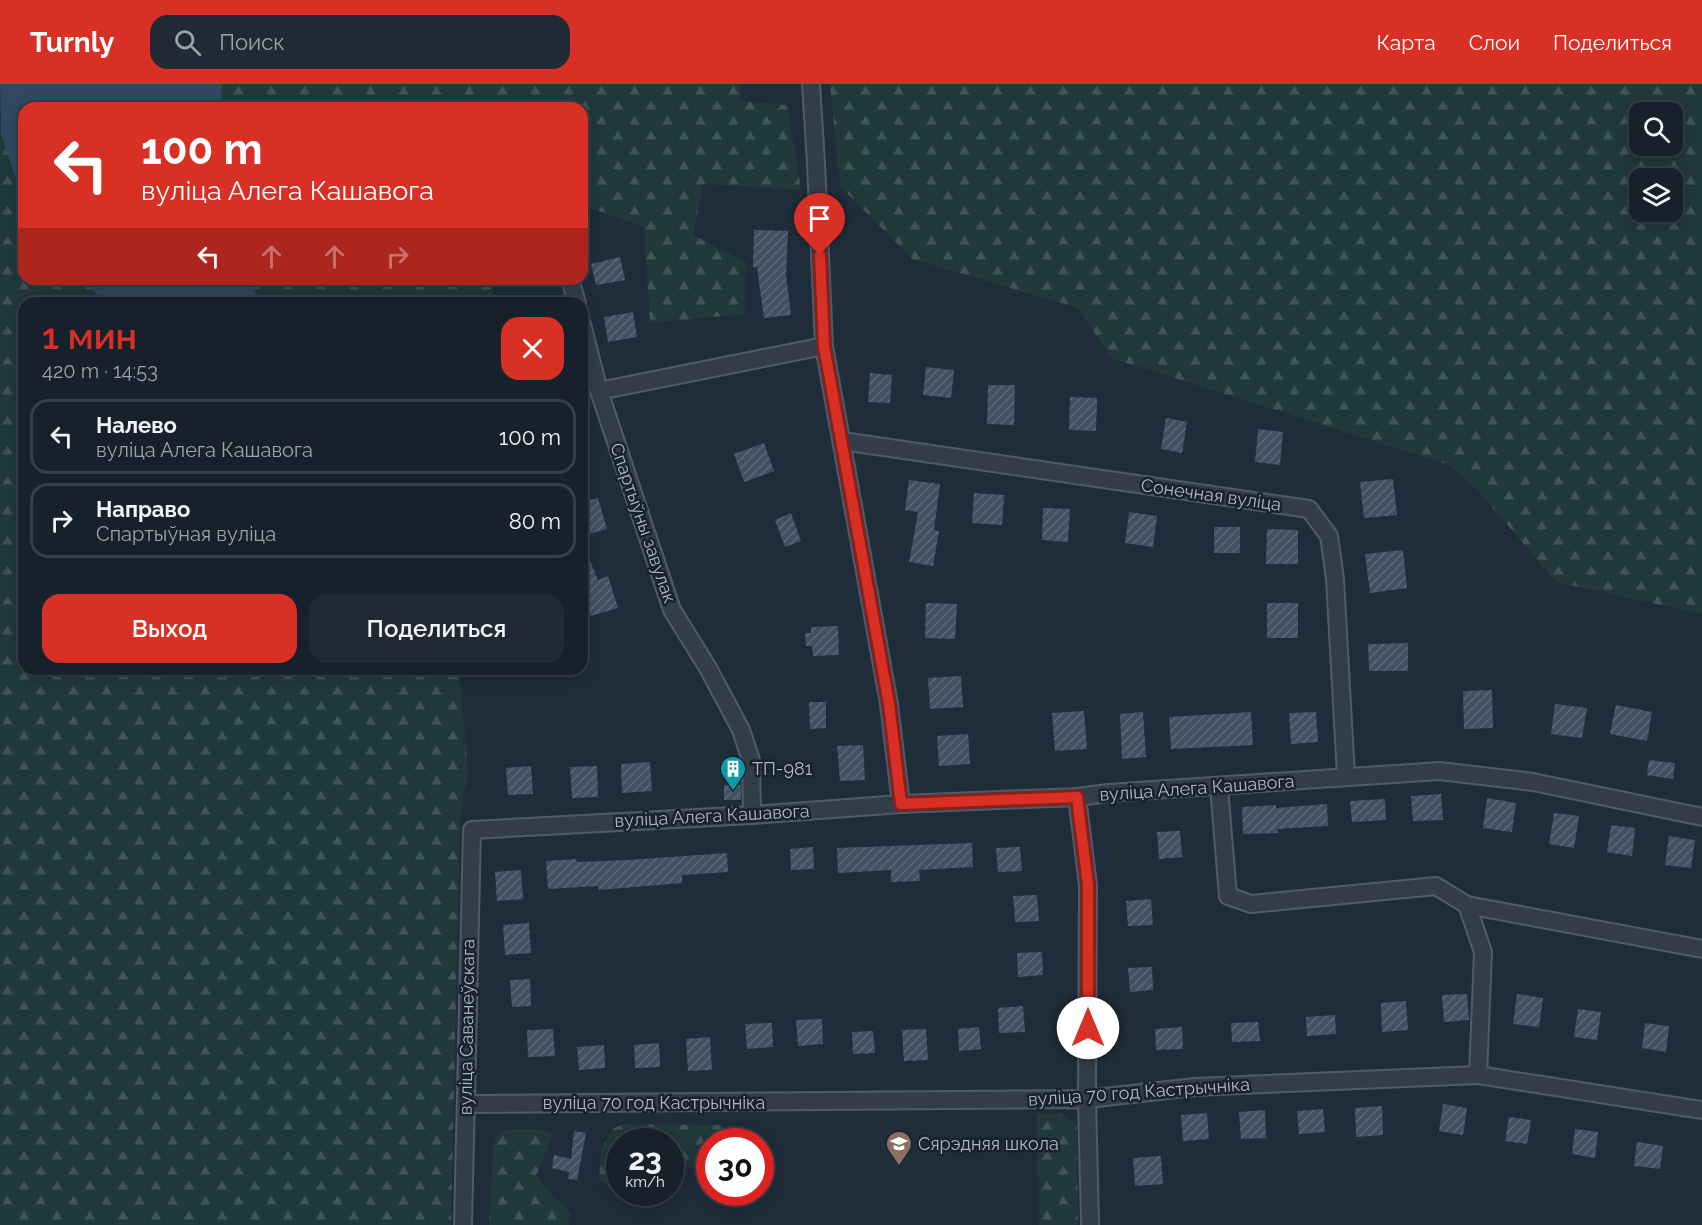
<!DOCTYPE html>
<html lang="ru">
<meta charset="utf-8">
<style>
body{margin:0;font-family:Raleway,sans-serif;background:#202934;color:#f1f3f6;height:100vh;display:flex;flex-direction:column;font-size:22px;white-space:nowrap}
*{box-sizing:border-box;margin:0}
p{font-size:20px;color:#9ea3a9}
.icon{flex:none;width:33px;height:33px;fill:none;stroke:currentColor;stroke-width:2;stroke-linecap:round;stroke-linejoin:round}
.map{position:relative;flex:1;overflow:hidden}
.sheet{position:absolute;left:18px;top:213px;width:570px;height:378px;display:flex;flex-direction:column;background:#17212c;border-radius:18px;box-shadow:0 3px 15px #0003,0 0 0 2px #363e48}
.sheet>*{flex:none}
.hud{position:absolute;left:18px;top:18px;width:570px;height:183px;border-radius:18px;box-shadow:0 3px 15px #0003,0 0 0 2px #363e48;background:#d93025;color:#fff;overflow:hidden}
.buttons{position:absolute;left:1629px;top:18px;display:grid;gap:12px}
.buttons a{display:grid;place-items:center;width:54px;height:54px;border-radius:12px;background:#17212c;box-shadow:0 3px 15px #0003,0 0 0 2px #363e48;font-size:30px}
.speed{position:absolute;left:606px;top:1044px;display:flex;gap:12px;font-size:30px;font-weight:700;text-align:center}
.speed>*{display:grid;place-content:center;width:78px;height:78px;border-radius:50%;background:#17212c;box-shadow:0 3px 15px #0003,0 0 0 2px #363e48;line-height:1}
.speed small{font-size:15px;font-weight:400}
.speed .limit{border:9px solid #d22;background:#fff;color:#111}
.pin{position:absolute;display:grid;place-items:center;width:51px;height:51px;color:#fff;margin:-62px -26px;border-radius:50% 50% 50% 0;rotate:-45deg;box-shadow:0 0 6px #0007}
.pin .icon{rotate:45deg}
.me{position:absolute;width:66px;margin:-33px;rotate:0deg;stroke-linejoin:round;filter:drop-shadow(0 0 4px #0008)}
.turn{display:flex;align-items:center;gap:21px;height:126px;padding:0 24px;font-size:27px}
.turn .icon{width:78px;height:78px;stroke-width:2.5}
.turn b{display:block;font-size:42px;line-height:51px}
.lanes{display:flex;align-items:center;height:57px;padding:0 24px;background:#0003;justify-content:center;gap:30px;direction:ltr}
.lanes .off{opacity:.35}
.round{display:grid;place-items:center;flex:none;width:63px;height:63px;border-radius:18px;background:#202934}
.headline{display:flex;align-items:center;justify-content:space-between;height:102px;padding:0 24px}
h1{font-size:36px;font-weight:600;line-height:45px;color:#d93025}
.button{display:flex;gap:12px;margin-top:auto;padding:12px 24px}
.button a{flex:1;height:69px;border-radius:18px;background:#d93025;color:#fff;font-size:24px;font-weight:600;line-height:69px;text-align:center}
.button a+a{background:#202934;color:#f1f3f6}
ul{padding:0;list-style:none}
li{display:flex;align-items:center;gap:18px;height:75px;margin:0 12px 9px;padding:0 12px;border:3px solid #363e48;border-radius:18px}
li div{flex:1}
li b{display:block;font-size:22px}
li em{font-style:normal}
header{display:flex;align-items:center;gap:36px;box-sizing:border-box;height:84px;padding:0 30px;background:#d93025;color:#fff}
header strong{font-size:28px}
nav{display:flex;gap:33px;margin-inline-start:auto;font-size:21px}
.search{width:420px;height:54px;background:#202934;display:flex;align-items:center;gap:15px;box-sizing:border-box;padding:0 21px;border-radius:18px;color:#9ea3a9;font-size:22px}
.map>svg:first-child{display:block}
</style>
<header>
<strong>Turnly</strong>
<div class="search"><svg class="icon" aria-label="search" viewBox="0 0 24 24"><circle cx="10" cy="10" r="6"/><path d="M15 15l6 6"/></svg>Поиск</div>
<nav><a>Карта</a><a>Слои</a><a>Поделиться</a></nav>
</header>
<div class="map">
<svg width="1702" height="1141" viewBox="0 0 1702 1141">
<defs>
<pattern id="forest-firs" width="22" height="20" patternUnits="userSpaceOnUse" patternTransform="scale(1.5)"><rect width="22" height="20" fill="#21393b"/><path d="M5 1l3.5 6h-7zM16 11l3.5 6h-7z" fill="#3f5456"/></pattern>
<pattern id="building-hatch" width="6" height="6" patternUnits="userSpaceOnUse" patternTransform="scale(1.5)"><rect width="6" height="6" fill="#425162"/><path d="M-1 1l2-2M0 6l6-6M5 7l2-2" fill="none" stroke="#5b6877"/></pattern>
</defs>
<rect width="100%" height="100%" fill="#1f2c3a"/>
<path fill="url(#forest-firs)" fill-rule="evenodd" d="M222,0H740L741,17L787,21L801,106L703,100L693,151L746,178L745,230L650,239L644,143L582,121V24H221Z
M830,0H1702V530L1556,498L1480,409L1449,381L1111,274L1078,224L912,175L840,102ZM1672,28V62H1640V28ZM1672,94V128H1640V94Z
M0,43L1,50L16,95L24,108V195H81L106,219H24V585H459L468,686L460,737L451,1141H0Z
M252,195H490L497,219H256L257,214Z
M1037,1030H1062L1077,1041L1078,1141H1039Z
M624,1040L722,1041L735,1052L734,1057L710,1058L709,1089L671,1078L670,1058H620L619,1103L611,1105L599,1096L601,1065L614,1044Z
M539,1045L553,1050L536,1092L552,1111L571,1129L569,1141H489L494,1054L506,1046Z"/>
<path fill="#314862" d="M0,0H222L221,24H24V108L16,95L1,50Z
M81,195H252L257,214L256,219H106Z"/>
<path fill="url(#building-hatch)" d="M754,146L788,147L786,191L791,231L764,234L757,183H753Z
M620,173L625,196L596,201L591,180Z
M633,228L637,253L608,258L604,233Z
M926,283L954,286L951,314L923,311Z
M870,289L892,291L890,319L868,318Z
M988,301H1015L1014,341L987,340Z
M1070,313L1097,314L1096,347L1069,346Z
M1166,334L1187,338L1182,369L1161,365Z
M1258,345L1283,348L1280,381L1255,378Z
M764,359L774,387L744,398L734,370Z
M1393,395L1397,431L1364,434L1360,398Z
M909,396L940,400L934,446L939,447L933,482L909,478L918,428L905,426Z
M974,409L1004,411L1002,441L972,439Z
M598,414L607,445L582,452V418Z
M1043,424L1070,425L1068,458L1042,456Z
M1129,428L1157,432L1153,463L1125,459Z
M791,429L801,457L785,463L775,436Z
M1214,443H1240V469H1214Z
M1267,445L1298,446V480H1266Z
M582,458L598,496L608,492L618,524L591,532L582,505Z
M1403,466L1407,504L1370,509L1365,470Z
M926,519L957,520L955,555L925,554Z
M1267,519H1298V554H1267Z
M838,542L839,571L813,572L812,562H806L805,549H811V543Z
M1408,559V587H1369L1368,560Z
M961,592L963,623L930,625L928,594Z
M1492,606L1493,644L1464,645L1463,607Z
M809,618H826V644L810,645Z
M1555,620L1587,624L1582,654L1551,650Z
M1616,621L1652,628L1647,657L1610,650Z
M1084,627L1087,665L1055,667L1052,629Z
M1143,628L1146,673L1122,675L1120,630Z
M1251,628L1253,661L1171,665L1169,633Z
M1316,628L1318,658L1291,660L1289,629Z
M968,650L970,680L939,682L937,652Z
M863,661L865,696L840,697L837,662Z
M1649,676L1675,679L1673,695L1647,691Z
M650,678L652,707L622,709L621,680Z
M531,682L533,710L508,711L506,684Z
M597,682L598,713L572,714L570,683Z
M724,701H741V716H724Z
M1441,710L1443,736L1413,737L1411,712Z
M1487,714L1516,719L1512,748L1483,744Z
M1385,715L1386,736L1352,738L1350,717Z
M1327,720L1328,742L1277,745L1278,749L1243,750L1242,723L1276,721V724Z
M1554,729L1579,732L1574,764L1549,760Z
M1611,741L1635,744L1632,772L1607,768Z
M1180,747L1182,773L1159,775L1157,748Z
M1669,752L1695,756L1691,784L1665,781Z
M972,759L973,783L919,786L920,797L891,798V786L838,789L837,764Z
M813,763L814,785L791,786L790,765Z
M1020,763L1022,787L998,788L996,764Z
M727,769L728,788L682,791V799L599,806L598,802L548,805L546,777L576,775L577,778L627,776Z
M521,786L523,815L497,817L495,788Z
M1037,811L1039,837L1015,838L1013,812Z
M1151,815L1153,841L1128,842L1126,817Z
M529,839L531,869L505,871L503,841Z
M1042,868L1043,891L1018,893L1017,869Z
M1152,883L1153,906L1130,908L1128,884Z
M530,895L531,922L512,923L510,896Z
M1467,910L1469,936L1444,938L1442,911Z
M1517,910L1543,914L1539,943L1513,940Z
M1406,917L1408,946L1382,948L1381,919Z
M1023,922L1025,948L999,949L998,924Z
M1578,925L1601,928L1597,956L1574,953Z
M1335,931L1336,950L1307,952L1306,933Z
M822,935L823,960L798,962L796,936Z
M1258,938L1260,957L1232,958L1231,939Z
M772,939L773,963L747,965L745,940Z
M1645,939L1669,942L1666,968L1642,964Z
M979,943L981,965L959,967L958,945Z
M1182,943L1183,965L1156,966L1155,945Z
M553,945L555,972L528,973L527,946Z
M926,945L928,976L904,977L902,946Z
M873,947L875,969L853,970L852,948Z
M710,953L712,986L688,987L686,955Z
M659,959L660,983L635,984L634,961Z
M604,961L605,984L579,986L577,963Z
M1443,1020L1467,1024L1463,1051L1439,1047Z
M1382,1022L1383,1051L1356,1053L1355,1024Z
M1323,1025L1325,1048L1299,1050L1297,1027Z
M1265,1026L1266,1054L1241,1055L1239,1028Z
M1207,1029L1209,1055L1183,1057L1181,1031Z
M1509,1033L1531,1036L1527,1060L1505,1057Z
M1575,1045L1598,1048L1595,1074L1572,1070Z
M574,1047L586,1049L577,1096L568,1095L569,1088L552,1084L554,1071L571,1075Z
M1637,1058L1663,1062L1660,1085L1634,1082Z
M1161,1072L1163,1100L1135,1102L1133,1074Z"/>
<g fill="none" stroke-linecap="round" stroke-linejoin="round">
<defs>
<path id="minor" d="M811,0L816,79L824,262L889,620L901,720
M570,195L577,219
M582,240L599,307L672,526L708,584L741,646L751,676L752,731
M599,307L824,262
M842,357L1309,425L1329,452L1335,495L1346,692
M1219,703L1228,812L1251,820L1436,802L1467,821L1483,868L1478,991
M1077,713L1088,801L1087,1015L1090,1141
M1467,821L1702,865
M466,1020L1087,1015L1195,1003L1478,991L1702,1026
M463,1141L472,746L752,731L901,720L1077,713L1108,709L1440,687L1533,698L1702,733"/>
</defs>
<use href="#minor" stroke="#505b68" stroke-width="20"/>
<use href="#minor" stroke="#333d4a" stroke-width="16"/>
</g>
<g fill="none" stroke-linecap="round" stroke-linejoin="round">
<defs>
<path id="route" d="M820,171L824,262L889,620L901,720L1077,713L1088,801V944"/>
</defs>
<use href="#route" stroke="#8d1f18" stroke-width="15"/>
<use href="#route" stroke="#d93025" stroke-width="10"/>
</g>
<defs>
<symbol id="building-pin" viewBox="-11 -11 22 30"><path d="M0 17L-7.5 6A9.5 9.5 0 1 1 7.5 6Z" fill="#0f9aa8" stroke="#18222e"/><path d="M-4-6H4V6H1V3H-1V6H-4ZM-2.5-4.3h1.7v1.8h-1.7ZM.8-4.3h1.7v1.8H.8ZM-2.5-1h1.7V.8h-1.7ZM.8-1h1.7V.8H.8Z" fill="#fff"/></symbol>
<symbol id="school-pin" viewBox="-11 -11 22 30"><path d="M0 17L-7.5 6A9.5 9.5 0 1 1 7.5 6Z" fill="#8d6e63" stroke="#18222e"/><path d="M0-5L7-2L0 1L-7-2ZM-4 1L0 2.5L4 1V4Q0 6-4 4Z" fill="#fff"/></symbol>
</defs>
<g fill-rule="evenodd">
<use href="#building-pin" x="718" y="670" width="30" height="40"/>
<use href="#school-pin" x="884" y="1045" width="30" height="40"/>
</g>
<g text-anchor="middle" stroke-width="5" stroke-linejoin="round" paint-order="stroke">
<g font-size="18" fill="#adb8c7" stroke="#18222e">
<text transform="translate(1211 411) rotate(8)" y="6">Сонечная вуліца</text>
<text transform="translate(643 439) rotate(71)" y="6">Спартыўны завулак</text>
<text transform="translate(1197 704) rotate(-4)" y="6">вуліца Алега Кашавога</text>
<text transform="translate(712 732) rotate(-3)" y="6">вуліца Алега Кашавога</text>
<text transform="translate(467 943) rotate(-89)" y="6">вуліца Саванеўскага</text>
<text transform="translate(1139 1008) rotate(-4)" y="6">вуліца 70 год Кастрычніка</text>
<text x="654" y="1025">вуліца 70 год Кастрычніка</text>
</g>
<g font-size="18" fill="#adb8c7" stroke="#18222e" text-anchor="start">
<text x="752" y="691">ТП-981</text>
<text x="918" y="1066">Сярэдняя школа</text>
</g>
</g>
</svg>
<div class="buttons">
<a><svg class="icon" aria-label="search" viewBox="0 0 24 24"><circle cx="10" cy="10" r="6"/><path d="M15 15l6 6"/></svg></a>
<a><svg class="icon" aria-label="layers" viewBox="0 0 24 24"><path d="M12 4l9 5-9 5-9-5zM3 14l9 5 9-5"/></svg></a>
</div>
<div class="speed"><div>23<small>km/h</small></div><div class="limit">30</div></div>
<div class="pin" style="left:820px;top:171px;background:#d93025"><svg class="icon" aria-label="arrive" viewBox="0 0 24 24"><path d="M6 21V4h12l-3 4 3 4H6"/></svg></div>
<svg class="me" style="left:1088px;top:944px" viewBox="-20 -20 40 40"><circle r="19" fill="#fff"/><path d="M0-13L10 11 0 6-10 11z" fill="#d93025"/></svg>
<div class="hud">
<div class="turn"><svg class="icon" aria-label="left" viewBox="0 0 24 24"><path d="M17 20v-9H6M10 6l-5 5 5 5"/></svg><div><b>100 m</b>вуліца Алега Кашавога</div></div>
<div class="lanes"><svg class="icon" aria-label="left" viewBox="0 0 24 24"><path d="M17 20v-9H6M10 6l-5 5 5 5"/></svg><svg class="icon off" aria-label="ahead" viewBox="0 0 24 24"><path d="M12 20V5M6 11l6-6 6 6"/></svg><svg class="icon off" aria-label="ahead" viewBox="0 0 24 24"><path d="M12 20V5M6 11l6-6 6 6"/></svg><svg class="icon off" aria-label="right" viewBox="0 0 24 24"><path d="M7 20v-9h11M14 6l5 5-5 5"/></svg></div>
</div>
<section class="sheet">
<div class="headline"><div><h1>1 мин</h1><p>420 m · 14:53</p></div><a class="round" style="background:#d93025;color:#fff"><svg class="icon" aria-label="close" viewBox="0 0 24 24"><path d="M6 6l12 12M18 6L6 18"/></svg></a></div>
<ul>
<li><svg class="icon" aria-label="left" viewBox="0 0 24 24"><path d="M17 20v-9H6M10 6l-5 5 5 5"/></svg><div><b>Налево</b><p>вуліца Алега Кашавога</p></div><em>100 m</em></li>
<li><svg class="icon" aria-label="right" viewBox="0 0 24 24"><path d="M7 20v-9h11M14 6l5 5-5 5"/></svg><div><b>Направо</b><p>Спартыўная вуліца</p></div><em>80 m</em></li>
</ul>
<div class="button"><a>Выход</a><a>Поделиться</a></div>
</section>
</div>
